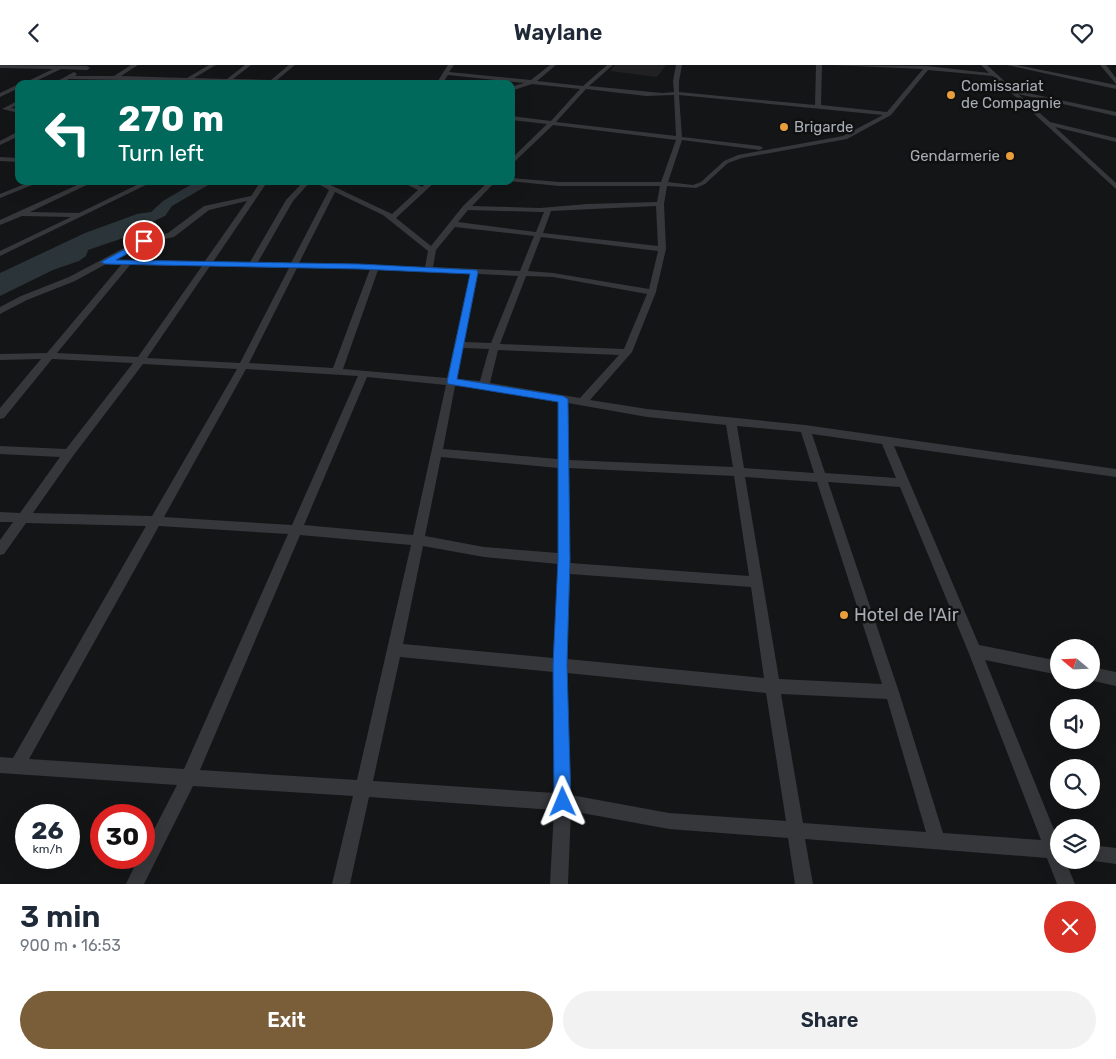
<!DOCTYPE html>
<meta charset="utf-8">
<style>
body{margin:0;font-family:Rubik,sans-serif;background:#f2f2f3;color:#1f2937;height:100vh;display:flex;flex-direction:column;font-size:19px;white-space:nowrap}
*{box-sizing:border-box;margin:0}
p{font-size:16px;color:#747a83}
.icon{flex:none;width:28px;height:28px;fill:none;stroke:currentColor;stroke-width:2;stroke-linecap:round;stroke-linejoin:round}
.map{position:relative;height:819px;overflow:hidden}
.side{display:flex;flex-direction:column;background:#fff;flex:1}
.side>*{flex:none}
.guide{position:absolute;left:15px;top:15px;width:500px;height:105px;border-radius:10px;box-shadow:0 5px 20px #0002;background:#00695c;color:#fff;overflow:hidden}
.needle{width:32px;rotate:289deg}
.buttons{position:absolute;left:1050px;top:574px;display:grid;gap:10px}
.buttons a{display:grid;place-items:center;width:50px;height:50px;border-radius:50%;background:#fff;box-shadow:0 5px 20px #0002;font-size:25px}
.speed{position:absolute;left:15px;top:739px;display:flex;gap:10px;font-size:25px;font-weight:700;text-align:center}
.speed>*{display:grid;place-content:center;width:65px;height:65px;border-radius:50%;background:#fff;box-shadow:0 5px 20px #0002;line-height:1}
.speed small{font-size:12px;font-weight:400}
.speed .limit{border:8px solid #d22;background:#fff;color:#111}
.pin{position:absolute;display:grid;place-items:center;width:42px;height:42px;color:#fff;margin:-21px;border:2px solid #fff;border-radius:50%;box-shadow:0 1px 5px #0007}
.me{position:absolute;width:55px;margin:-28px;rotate:359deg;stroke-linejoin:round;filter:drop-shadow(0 0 4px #0008)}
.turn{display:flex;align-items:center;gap:18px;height:105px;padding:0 20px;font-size:22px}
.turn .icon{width:65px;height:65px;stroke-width:2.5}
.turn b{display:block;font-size:35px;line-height:42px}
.round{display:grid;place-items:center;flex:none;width:52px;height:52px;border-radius:26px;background:#f2f2f3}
.overview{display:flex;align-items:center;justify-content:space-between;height:85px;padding:0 20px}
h1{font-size:30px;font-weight:600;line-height:38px}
.cta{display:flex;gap:10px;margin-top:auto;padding:10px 20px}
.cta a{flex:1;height:58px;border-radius:30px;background:#795e39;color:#fff;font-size:20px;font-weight:600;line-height:58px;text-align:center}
.cta a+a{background:#f2f2f3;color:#1f2937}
header{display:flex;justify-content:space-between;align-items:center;height:65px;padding:0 20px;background:#fff;font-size:22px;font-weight:600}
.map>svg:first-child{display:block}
</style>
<header><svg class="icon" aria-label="back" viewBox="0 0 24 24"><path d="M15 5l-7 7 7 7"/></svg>Waylane<svg class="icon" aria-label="heart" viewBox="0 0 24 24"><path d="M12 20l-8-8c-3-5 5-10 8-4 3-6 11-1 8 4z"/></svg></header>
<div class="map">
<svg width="1116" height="819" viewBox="0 0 1116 819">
<rect width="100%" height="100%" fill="#141516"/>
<path fill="#212123" d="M615,0H666L657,12L610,6Z"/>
<path fill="#2b3439" d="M197,116H215L172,141L165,151L141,162L135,169L88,185L86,191L79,196L53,205L0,231V208L85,168L137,149L151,147L163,136Z"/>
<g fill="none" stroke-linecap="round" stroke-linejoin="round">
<path fill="#36373b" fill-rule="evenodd" d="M0,0L87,1L90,3L87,5L61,4L30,19H22L53,4L0,3Z
M131,0H138L121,11L187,13L209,0H216L194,13L227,14L245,0H251L233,14L271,15L289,0H295L277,15H313L324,19L229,17L226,19L223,17L69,14L60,19H52L74,7L77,9L75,11H114Z
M448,0H454L449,7L531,15L550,0H556L537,16L583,21L607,0H613L589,21L662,28L674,27L673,16L676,0H682L679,16V27L815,40L816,0H822L821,40L887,47L923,4L831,0L927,1L989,8L981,0H987L1014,25L1116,47V51L1018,29L1050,57L1116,73V77L1055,62L1116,118V124L993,11L928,5L891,50L847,74L742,93L728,98L705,119L696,123L667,121L664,139L666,184L656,227L632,287L590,335L647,344L805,360L1116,404V412L894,381L979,580L1059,596V610L985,595L1059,777V795H1065L1075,819H1057L1047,793L805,774L813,819H795L788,773L669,764L571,746L568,819H550L554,745L369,732L350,819H332L353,731L193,721L144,819H126L139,792H144V784L177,720L0,708V692L13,693L146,461L26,458L4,489L0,490V475L13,457H0V447L20,448L60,392L0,389V381L66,384L133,298L52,294L4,353L0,354V343L41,294L0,295V289L47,288L121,200L106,199L75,216L27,235L0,249V242L21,231L69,212L141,174L168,168L204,141L251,131L261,116H268L213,197H250L286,135L304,116H311L293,136L258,197L291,198L329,125L313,116H322L392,149L418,125L400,116H409L422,122L429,116H436L396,153L431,181L463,141L489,116H496L472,141L540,143L587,139L657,137L660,121H559L509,116H511V113L559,117H661L676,75L553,60L511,100V94L547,59L511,55V51L551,56L580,24L532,19L511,26V22L524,18L448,10L442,19H436ZM586,24L646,31L674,30L676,71L556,57ZM679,30L883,50L843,71L738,90L724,96L701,117L693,120L668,117L682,75L760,85L763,83L760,81L682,72ZM335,127L383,150L428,186L425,202L299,198ZM247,136L205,196L114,195L147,178L174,172L209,145ZM656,141L658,181L543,168L551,146ZM468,145L540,147H544L536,167L458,157ZM455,162L534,171L520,206L433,202L436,185ZM541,172L658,186L649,224L553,208L528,206ZM130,200L202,201L138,292L57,288ZM210,201L289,203L240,298L147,293ZM297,203L370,204L333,303L249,298ZM378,205L470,209L447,313L343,304ZM478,209L518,211L491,278L464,277ZM526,211L553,212L647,229L624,284L500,279ZM463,283L489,284L480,316L457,314ZM498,285L619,290L580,333L490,318ZM143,299L237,304L152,451L33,448L73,391ZM246,304L358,311L292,460L164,452ZM367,312L446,320L413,470L304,460ZM455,321L484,323L558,336V394L443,384ZM568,338L647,352L726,360L733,402L569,395ZM737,361L801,367L814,408L744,403ZM812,369L882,379L896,413L825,408ZM441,392L558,403V488L484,482L425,471ZM569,403L734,411L749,511L570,498ZM745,412L817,417L882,619L779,614ZM828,417L900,422L968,586L1041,775L943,768L899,627ZM159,461L288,469L184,704L29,694ZM300,470L411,480L357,715L200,705ZM423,481L484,492L558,499L553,593L403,579ZM570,509L751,522L764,613L567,594ZM400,592L553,607L555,728L373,716ZM567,608L766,628L786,756L669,748L571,730ZM781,629L887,634L926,767L803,758Z
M1007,0H1017L1116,20V24Z
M1100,0H1106L1116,13V19Z
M19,19V23L0,32V28Z
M19,35V39L11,43L19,44V48L2,44Z
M19,66V71L0,80V76Z
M0,92L19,93V97L0,96Z
M32,116H42L0,133V129Z
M86,116H95L30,147L79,148L145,116H154L0,191V186L71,152L22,151L0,160V155Z
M1091,602L1116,607V621L1089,615H1091Z
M1091,780L1116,783V799L1087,795H1091Z"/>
</g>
<path fill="#1a73e8" stroke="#114b97" d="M144,174L148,176L147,178L116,195L359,199L477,205L478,207L457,314L563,331L568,334L570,494L567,600L571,737L568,743L563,745L557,743L554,737L553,600L558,494V337L448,319L447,317L470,209L359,204L105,199L101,197Z"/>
<g fill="#e89e3b" stroke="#101011" stroke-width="2">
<circle cx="951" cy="30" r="5"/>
<circle cx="784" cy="62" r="5"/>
<circle cx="1010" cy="91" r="5"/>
<circle cx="844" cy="550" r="5"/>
</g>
<g text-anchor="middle" stroke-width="5" stroke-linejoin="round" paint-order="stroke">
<g font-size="15" fill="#a7adb6" stroke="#101011" text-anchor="start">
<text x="961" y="26">Comissariat<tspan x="961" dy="17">de Compagnie</tspan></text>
<text x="794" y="67">Brigarde</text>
<text x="1000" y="96" text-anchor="end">Gendarmerie</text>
</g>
<g font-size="18" fill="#a7adb6" stroke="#101011" text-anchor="start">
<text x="854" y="556">Hotel de l'Air</text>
</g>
</g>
</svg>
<div class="buttons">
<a><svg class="needle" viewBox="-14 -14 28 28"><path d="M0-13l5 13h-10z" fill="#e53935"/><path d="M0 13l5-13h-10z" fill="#747a83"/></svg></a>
<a><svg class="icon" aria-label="sound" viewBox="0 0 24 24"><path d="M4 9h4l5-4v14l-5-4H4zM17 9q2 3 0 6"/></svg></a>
<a><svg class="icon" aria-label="search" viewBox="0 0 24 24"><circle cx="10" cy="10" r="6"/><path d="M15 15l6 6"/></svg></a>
<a><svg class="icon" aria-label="layers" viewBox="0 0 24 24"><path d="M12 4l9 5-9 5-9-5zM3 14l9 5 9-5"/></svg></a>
</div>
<div class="speed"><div>26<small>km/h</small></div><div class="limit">30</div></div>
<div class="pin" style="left:144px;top:176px;background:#d93025"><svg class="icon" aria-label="arrive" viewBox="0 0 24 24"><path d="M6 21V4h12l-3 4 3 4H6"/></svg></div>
<svg class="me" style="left:563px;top:737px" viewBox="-20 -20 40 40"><path d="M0-17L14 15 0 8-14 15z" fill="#1a73e8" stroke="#fff" stroke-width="4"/></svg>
<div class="guide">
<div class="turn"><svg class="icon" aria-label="left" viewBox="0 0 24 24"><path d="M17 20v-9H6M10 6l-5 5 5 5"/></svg><div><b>270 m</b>Turn left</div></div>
</div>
</div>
<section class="side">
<div class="overview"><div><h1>3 min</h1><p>900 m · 16:53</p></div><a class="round" style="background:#d93025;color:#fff"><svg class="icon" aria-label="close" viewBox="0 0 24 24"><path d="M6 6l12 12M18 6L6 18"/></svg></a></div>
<div class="cta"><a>Exit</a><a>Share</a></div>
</section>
